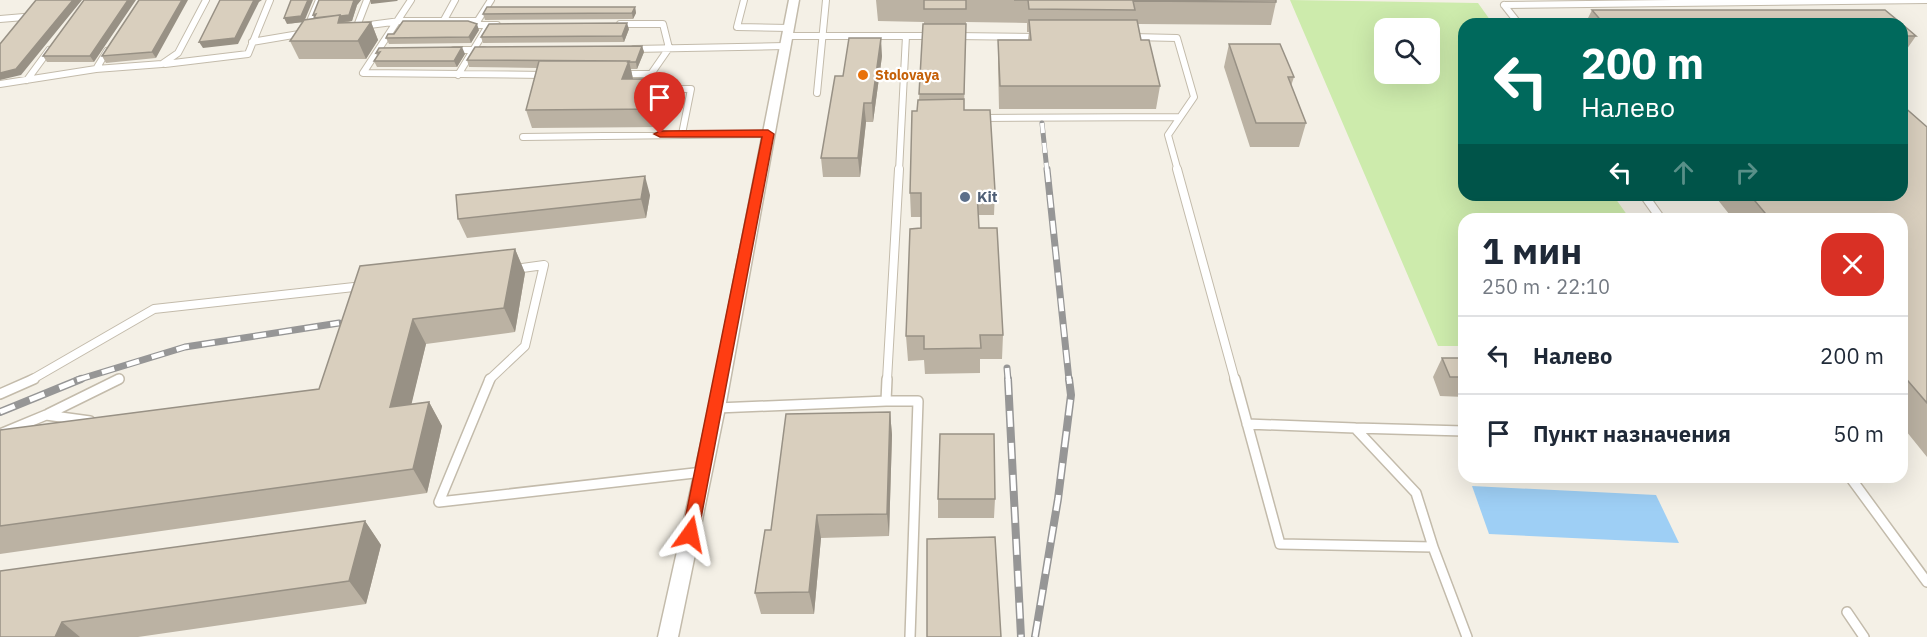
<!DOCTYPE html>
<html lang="ru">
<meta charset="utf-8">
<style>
body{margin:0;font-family:"IBM Plex Sans",sans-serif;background:#f2f2f3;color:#1f2937;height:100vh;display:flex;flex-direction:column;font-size:22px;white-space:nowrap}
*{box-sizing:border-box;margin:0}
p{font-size:20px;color:#747a83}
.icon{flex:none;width:33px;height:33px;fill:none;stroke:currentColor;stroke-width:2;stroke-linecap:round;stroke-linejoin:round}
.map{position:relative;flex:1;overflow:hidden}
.details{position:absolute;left:1458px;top:213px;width:450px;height:270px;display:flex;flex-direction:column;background:#fff;border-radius:18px;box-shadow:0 6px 24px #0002}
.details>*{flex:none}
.guide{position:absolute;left:1458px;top:18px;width:450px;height:183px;border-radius:18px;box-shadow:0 6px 24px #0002;background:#00695c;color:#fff;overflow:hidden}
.buttons{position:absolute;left:1374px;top:18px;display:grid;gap:12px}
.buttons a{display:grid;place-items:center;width:66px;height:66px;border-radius:12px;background:#fff;box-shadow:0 6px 24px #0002;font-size:30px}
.pin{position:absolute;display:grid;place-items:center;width:51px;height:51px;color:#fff;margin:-62px -26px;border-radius:50% 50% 50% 0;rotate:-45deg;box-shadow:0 0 6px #0007}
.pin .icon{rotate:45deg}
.me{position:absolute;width:66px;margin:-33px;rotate:12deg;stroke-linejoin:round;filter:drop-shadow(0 0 4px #0008)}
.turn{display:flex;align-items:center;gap:21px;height:126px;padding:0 24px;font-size:27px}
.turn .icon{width:78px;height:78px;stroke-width:2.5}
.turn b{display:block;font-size:42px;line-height:51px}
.lanes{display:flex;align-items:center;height:57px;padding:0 24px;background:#0003;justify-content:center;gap:30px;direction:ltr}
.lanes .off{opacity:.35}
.round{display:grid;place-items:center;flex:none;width:63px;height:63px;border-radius:18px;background:#f2f2f3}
.overview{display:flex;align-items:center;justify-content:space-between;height:102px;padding:0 24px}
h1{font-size:36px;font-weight:700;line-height:45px}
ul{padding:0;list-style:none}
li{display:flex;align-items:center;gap:18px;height:78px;padding:0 24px;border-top:2px solid #e0e1e3}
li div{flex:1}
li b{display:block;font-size:22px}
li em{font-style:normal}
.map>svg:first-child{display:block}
</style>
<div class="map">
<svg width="1927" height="637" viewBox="0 0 1927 637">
<rect width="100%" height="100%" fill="#f4f0e6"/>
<path fill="#cdebac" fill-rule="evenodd" d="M1290,0L1478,3L1493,24H1464V195H1613L1630,219H1464V346H1438ZM1384,28H1430V74H1384Z"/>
<path fill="#9ecff5" d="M1472,486L1656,495L1679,543L1489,534Z"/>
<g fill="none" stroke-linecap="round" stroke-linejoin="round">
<defs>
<path id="service-far2" d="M411,0L363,73L544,75
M491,0L475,25H497
M744,0L737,27L789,28
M1504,5L1927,0
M1504,5L1519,24
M0,19L24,17
M444,20L455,0
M620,24H663L669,48L651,74H622
M362,26L400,21H478
M354,27L357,26L367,0
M787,36H931
M955,36L1036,37
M1132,37L1177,38L1194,97L1168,135L1178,171
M252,42L305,33L319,0
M634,49L785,46
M454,50H484
M165,64L248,54L270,0
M96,69L162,64L178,53L206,0
M458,75L486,29
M27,80L49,50
M0,84L96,69L107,51
M663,89H691L682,134
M817,93L826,0
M981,118L1180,117
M523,137L768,134
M899,171L906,36"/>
<path id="service-far1" d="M1177,169L1235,380
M1644,195L1661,219
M31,380L154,309L363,286
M117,380L119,379
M489,380L525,346L544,265L515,269
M887,380L899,169"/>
<path id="service" d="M490,379L439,502L703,472
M1235,379L1280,544L1433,547L1467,637
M0,394L34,379
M886,401H918L910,637
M717,408L886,401L887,379
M48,414L119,379
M1247,424L1355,428L1416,493L1433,547
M1355,428L1464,431
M0,434L46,415L90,421
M1850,477L1927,582
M1847,612L1864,637"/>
<path id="minor" d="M789,0H799L725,408L678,637H658L709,408Z"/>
</defs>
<use href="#service-far2" stroke="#c3bbab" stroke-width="8"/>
<use href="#service-far1" stroke="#c3bbab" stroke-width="10"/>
<use href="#service" stroke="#c3bbab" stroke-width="12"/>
<use href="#minor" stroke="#c3bbab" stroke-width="3"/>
<use href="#service-far2" stroke="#fff" stroke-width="6"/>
<use href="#service-far1" stroke="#fff" stroke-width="8"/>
<use href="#service" stroke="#fff" stroke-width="9"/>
<use href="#minor" fill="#fff" fill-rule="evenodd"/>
<defs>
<path id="rail-far2" d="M1042,123L1047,171"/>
<path id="rail-far1" d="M1047,169L1069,380
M1007,368L1008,380
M77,380L185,347L339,323"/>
<path id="rail" d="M1008,379L1021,637
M0,412L81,379
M1035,637L1058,499L1071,395L1069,379"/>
</defs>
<use href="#rail-far2" stroke="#969696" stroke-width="5"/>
<use href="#rail-far1" stroke="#969696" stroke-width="7"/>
<use href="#rail" stroke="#969696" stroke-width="8"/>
<use href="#rail-far2" stroke="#fff" stroke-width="4" stroke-dasharray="10" stroke-linecap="butt"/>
<use href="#rail-far1" stroke="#fff" stroke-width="4.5" stroke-dasharray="13" stroke-linecap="butt"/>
<use href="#rail" stroke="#fff" stroke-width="5" stroke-dasharray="16" stroke-linecap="butt"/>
</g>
<path fill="#bbb2a3" d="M84,0L94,62H47L43,56Z
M139,0L156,58L106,63L102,56Z
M319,0H361L357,5L352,21L344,23L371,22L378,40L366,59H299L290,41L302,22L287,24L314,18Z
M876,0H1276V2L1271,25L1138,24L1141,40L1160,86L1156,109H999L998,63V40H1028L1029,32H1027V23L966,22L964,110L995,191L994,215H978L979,228L1003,335L1002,359H980V373L925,374L924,360L908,361L906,336L921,228V217H911L910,193L919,100L924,22L878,21Z
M635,7L636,13L633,19L485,20L483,14Z
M1592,10L1902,24H1585Z
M1902,24L1916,36L1902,56Z
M629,29L624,42L483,43L481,37Z
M479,30L471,43L389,44L386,38L394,34Z
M1229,44L1294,77L1291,86L1306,123L1299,147H1250L1224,67Z
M642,46L644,52L637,69H631L633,79L673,97L665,127L532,128L526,110L537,68L469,67L467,60Z
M376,53L465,54L457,67H377L374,61L377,56Z
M882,56L873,122H866L860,177H823L821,158L843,76Z
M1927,127V457L1902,426V219H1733L1714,195H1902Z
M650,195L646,218L467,238L458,219Z
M515,249L525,273L515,332L426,344L411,404L429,402L442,426L427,493L0,554V430L319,389L360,266Z
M1442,358H1464V397L1440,396L1433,377Z
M890,412L892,435L889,536L821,538L814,614H761L755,593L771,530Z
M938,499H995L994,518H938Z
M365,521L381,545L366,604L138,637H0Z"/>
<path fill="#989185" d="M73,0H82L21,75L0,80V73Z
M128,0H136L94,62L90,56Z
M182,0H188L156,58L152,52Z
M254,0H262L259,2L238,44L203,48L199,42Z
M308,0H313L304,22L287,24L284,18Z
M354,0H361L357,5L352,21L344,22L348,32L315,20L313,15Z
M370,0H398L397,1L371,4Z
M635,7L636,13L633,19L632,13Z
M371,22L378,40L366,59L358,41Z
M627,23L629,29L624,42L622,36Z
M477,24L479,30L471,43L469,37Z
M881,38L882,56L873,122L872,103Z
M642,46L644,52L637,69L636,62Z
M462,47L465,54L457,67L454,61Z
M629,61L633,79H622Z
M669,79L673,97L665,127L661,109Z
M864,103L866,122L860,177L858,158Z
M645,176L650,195L646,218L641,199Z
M515,249L525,273L515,332L504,308Z
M413,319L426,344L405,431L390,407Z
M429,402L442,426L427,493L413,469Z
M890,412L892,435L889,536L887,514Z
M817,515L821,538L814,614L809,592Z
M365,521L381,545L366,604L349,581Z
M62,622L80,637H55Z"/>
<path fill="#d9cfbe" stroke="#989185" stroke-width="1.5" d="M36,0H73L16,69L0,73V44Z
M84,0H128L90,56H43Z
M139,0H182L152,52L102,56Z
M220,0H254L235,38L199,42Z
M291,0H308L301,16L284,18Z
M319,0H354L349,15L341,16L340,15L314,18L316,14L313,15Z
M924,0H966V9H924Z
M1014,0H1276V2L1133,1L1135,10L1029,9L1028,0Z
M487,7H635L632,13L483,14Z
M1592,10H1885L1902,24H1604Z
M340,15L338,23L371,22L358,41H290L304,20Z
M1029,20H1137L1141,40H1149L1160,86H1000L998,40H1031Z
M403,21H468L477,24L469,37L386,38L388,34H394Z
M627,23L622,36L481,37L489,24Z
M923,24H966L964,94H919Z
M1902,24L1916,36H1902Z
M849,38H881L872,103H864L858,158H821L835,76H843Z
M1229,44H1280L1294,77H1288L1306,123H1256Z
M642,46L636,62H628L629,61L467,60L475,47Z
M462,47L454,61H374L380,52L376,53L379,48Z
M539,61H629L622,79H669L661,109L526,110Z
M964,99V110H990L995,191H977L979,228H997L1003,335H980L981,348L924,349V336H906L910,229L921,228V193H910L912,111H917L918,100Z
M1902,105L1927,127V403L1902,374V219H1770L1750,195H1902Z
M645,176L641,199L458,219L456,195Z
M515,249L504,308L413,319L390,407L429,402L413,469L0,526V430L319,389L360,266Z
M1442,358H1464V377H1450Z
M890,412L887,514L817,515L809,592L755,593L765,530H771L786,414Z
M940,434H994L995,499H938Z
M365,521L349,581L62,622L55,637H0V571Z
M995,537L1001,637H927V539Z"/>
<path fill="#ff3d12" stroke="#a6280c" stroke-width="1.5" d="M768,130L774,134L698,534L696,539H684L682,534L762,137H660L654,134L660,131Z"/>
<circle fill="#e8710a" stroke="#fff" stroke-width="2" cx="863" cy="75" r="6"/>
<circle fill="#5c6f8a" stroke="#fff" stroke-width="2" cx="965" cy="197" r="6"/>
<g text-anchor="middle" stroke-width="4.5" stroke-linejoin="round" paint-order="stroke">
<g font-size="14" font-weight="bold" fill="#c56008" stroke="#fff" text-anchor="start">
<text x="875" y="80">Stolovaya</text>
</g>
<g font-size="15" font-weight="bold" fill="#4e5e75" stroke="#fff" text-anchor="start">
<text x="977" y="202">Kit</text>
</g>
</g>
</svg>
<div class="buttons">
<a><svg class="icon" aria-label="search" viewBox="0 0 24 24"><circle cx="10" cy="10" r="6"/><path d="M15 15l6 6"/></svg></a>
</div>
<div class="pin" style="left:660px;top:134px;background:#d93025"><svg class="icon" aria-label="arrive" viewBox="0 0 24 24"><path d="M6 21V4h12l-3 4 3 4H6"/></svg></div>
<svg class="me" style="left:690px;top:534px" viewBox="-20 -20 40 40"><path d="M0-17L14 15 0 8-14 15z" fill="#ff3d12" stroke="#fff" stroke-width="4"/></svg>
<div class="guide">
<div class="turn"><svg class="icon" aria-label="left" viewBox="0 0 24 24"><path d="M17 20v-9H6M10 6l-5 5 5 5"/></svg><div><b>200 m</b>Налево</div></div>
<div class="lanes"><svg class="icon" aria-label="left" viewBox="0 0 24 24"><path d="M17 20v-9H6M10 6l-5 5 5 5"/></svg><svg class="icon off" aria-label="ahead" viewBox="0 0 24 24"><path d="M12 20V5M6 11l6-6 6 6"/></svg><svg class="icon off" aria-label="right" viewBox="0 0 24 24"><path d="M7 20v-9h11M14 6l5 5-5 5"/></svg></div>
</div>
<section class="details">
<div class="overview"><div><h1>1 мин</h1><p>250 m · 22:10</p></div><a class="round" style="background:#d93025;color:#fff"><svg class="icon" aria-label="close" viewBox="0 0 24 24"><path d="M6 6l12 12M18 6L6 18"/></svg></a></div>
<ul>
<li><svg class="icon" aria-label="left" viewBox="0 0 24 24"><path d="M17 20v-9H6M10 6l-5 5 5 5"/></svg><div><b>Налево</b></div><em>200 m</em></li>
<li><svg class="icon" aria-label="arrive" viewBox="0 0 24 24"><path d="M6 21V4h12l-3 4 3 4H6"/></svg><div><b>Пункт назначения</b></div><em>50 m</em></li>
</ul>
</section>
</div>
